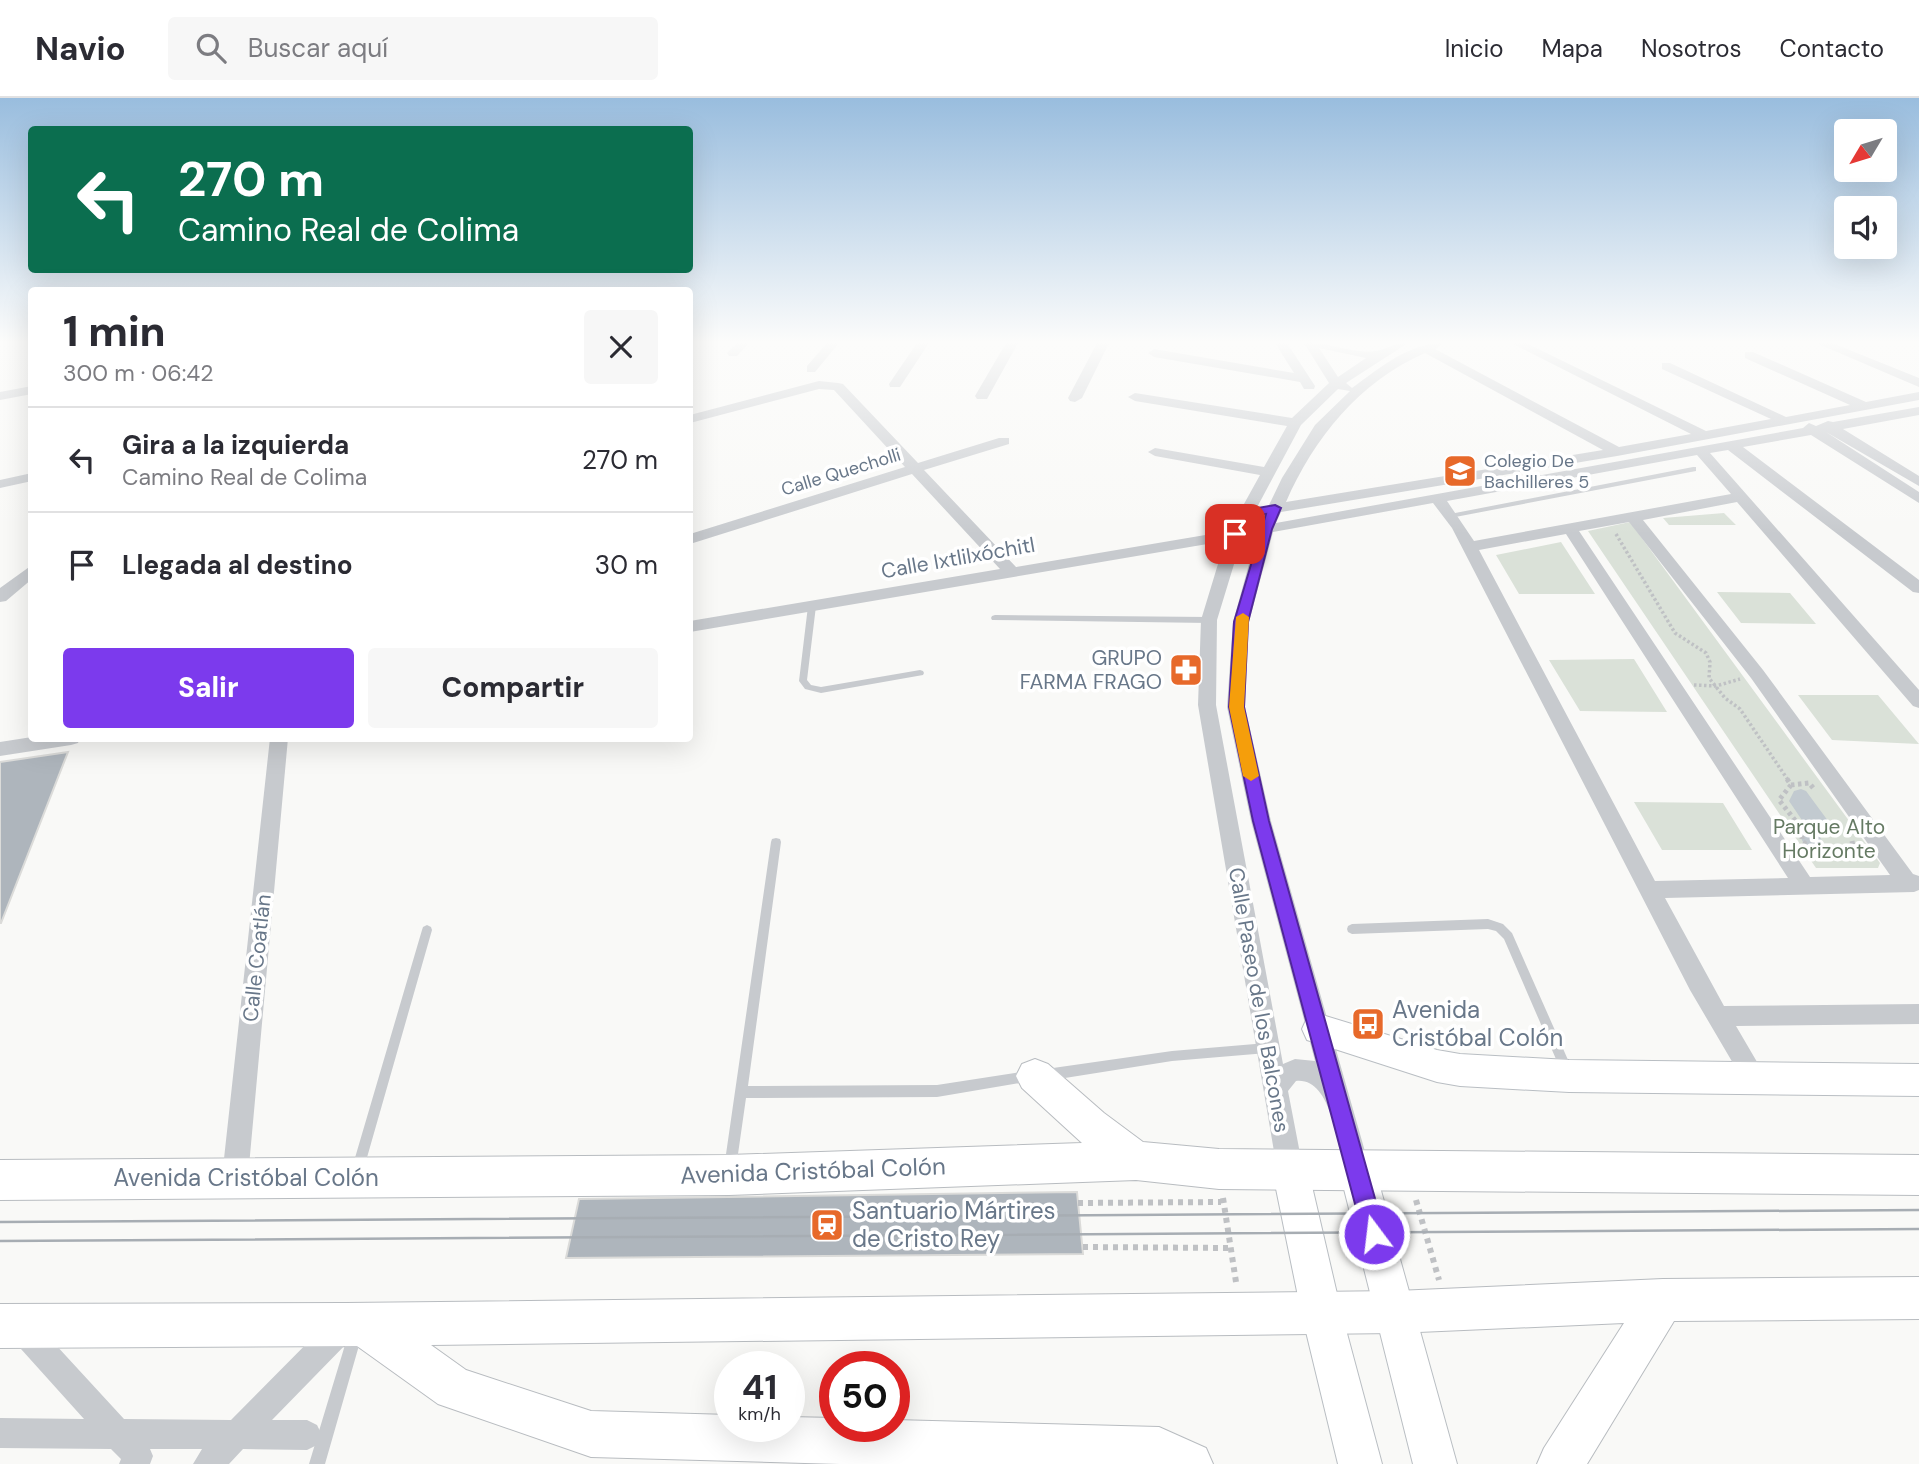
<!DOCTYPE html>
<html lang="es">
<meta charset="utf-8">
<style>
body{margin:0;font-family:"DM Sans",sans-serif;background:#f7f7f7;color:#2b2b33;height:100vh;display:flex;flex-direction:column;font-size:26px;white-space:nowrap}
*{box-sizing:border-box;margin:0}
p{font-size:23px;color:#7c7c81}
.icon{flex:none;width:38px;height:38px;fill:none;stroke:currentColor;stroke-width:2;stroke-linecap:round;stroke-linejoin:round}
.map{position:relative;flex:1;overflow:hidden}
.panel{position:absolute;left:28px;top:189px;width:665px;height:455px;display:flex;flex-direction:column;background:#fff;border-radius:7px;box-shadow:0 7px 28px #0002}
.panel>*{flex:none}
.banner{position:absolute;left:28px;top:28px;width:665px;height:147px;border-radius:7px;box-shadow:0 7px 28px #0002;background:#0b6e4f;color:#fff;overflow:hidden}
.needle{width:46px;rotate:232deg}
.controls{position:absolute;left:1834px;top:21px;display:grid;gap:14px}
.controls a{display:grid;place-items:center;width:63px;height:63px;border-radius:7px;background:#fff;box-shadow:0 7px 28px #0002;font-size:35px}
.speed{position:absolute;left:714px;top:1253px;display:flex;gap:14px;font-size:35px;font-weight:700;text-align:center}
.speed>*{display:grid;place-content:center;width:91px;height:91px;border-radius:50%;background:#fff;box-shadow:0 7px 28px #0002;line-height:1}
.speed small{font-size:18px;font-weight:400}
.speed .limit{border:10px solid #d22;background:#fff;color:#111}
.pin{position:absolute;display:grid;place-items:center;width:60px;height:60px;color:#fff;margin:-30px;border-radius:14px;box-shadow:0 4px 10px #0006}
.me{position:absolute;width:77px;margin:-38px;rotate:345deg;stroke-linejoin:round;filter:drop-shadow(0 0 5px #0008)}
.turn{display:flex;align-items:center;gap:24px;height:147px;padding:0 35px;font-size:32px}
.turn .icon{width:91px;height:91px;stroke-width:2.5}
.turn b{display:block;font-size:49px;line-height:60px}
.round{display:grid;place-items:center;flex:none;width:74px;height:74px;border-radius:7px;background:#f7f7f7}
.summary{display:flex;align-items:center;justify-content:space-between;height:119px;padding:0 35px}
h1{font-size:42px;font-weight:800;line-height:52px}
.primary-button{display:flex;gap:14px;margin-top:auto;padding:14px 35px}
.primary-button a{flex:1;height:80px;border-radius:7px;background:#7c3aed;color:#fff;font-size:28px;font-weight:800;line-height:80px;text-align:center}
.primary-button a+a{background:#f7f7f7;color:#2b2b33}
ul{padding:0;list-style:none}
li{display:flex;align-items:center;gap:21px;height:105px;padding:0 35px;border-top:2px solid #e1e1e2}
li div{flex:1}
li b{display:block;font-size:26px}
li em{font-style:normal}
header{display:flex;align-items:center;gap:42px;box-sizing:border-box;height:98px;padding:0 35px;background:#fff;border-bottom:2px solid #e1e1e2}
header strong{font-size:33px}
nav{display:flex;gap:38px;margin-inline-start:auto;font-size:24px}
.search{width:490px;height:63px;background:#f7f7f7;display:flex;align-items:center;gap:18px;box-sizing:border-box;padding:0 24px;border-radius:7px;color:#7c7c81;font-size:26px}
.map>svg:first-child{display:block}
</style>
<header>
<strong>Navio</strong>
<div class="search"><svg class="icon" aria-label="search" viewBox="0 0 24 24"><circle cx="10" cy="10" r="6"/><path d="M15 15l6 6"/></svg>Buscar aquí</div>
<nav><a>Inicio</a><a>Mapa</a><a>Nosotros</a><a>Contacto</a></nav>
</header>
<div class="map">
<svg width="1919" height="1366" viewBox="0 0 1919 1366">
<rect width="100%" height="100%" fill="#f9f9f7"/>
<path fill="#dae1d8" d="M1724,415L1736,427H1669L1663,420Z
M1630,424L1880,765L1878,770H1816L1588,433Z
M1561,444L1595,496H1519L1496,457Z
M1717,494L1790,495L1816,526L1741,525Z
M1634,561L1667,614L1580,613L1549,562Z
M1798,597H1878L1919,646L1832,642Z
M1634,704L1723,705L1752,752H1662Z"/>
<path fill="#c2cad0" d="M1801,691L1806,693L1831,727L1819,737L1823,745L1822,751L1804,746L1801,740V735L1808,731L1789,703L1794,693Z"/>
<path fill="#aeb5bc" stroke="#dbdbd9" stroke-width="2" d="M68,654L1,825H0V664Z
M1077,1094L1083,1156L566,1160L579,1101Z"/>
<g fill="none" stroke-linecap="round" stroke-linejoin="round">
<defs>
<path id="secondary" d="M1319,916L1437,952L1460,956L1569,962L1919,966V998L1569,994L1460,988L1437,984L1307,942L1302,931L1307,920Z
M1290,1053L1303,1058L1308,1071L1341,1213L1382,1366H1338L1301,1213L1272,1071L1277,1058Z
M1357,1053L1370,1058L1375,1071L1457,1366H1413L1339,1071L1344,1058Z"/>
<path id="primary" d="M1035,961L1048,966L1104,1015L1143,1044L1219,1051L1919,1057V1097L1219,1091L1136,1082L729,1097L0,1102V1062L729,1057L1082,1045L1022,990L1016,978L1022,966Z
M1919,1179V1221L1674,1223L1587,1366H1537L1544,1350L1624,1225L1396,1235L431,1247L466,1272L591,1313L730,1317V1328H789V1319L835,1320V1328H894V1322L1159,1329L1206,1350L1213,1366H840L591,1359L438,1306L357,1248L0,1250V1206L346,1205L1396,1193L1663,1181Z"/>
</defs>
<use href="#secondary" stroke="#b9bec3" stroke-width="2"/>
<use href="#primary" stroke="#b8bcc0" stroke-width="2"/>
<path stroke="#bfc1c4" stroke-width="3.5" stroke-dasharray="2.5 2.5" stroke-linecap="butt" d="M1616,436L1675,535L1706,555L1710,564L1709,580L1725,600L1740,611L1788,682
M1694,587L1716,588L1740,581"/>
<path stroke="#bfc1c4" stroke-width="5" stroke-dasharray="3.5 3.5" stroke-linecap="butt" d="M1787,681L1791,687L1779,702L1802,731V743L1814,753L1853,749L1852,743
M1791,687L1809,685L1814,691"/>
<path stroke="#bfc1c4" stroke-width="6" stroke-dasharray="5 5" stroke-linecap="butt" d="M1223,1100L1236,1184
M1416,1102L1439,1182
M1078,1105L1221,1104
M1083,1149L1230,1150"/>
<path fill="#c7cace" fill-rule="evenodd" d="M1693,369H1696V373L1450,420L1446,418L1450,416Z
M812,505L816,508L807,582L811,587L821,589L920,572L923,573L924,575L923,577L821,595L805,591L799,583L808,508Z
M995,517L1209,519L1213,522L1209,525L992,522L991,520L992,518Z
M776,740L780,741L781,744L748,988L937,987L1028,973L1032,975L1034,979L1032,983L937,999L746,1000L736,1070L734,1074L730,1076L726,1074L724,1070L771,744L772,741Z
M1488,821L1503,826L1512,835L1572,971L1570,975L1566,977L1562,975L1504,841L1496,833L1488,831L1352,836L1348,834L1347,831L1348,828L1352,826Z
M427,827L431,829L432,832L364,1070L362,1074L358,1076L354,1074L352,1070L422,832L423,829Z
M1267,945L1271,946L1273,950L1271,954L1267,955L1172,963L1046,983L1042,981L1040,977L1042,973L1046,971L1172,953Z
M355,1230L360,1232L362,1237L325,1366H309L348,1237L350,1232Z"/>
<path fill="#c7cace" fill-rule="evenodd" d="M737,245H749L737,258H729L727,255Z
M827,245H839L815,274H807V268Z
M917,245H929L900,289H890L889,286Z
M1006,245H1018L987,301H977L975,298Z
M1097,245H1109L1082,300L1075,304L1070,303L1068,300Z
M1275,245H1287L1315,288L1314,291H1304L1300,284L1154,259L1148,255L1154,251L1294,275Z
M1304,245C1328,243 1354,257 1376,253C1389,251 1391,245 1408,245L1346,285L1352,290C1380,270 1408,245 1444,245L1435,251L1619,349L1691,336L1511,245H1526L1706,333L1771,321L1662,271V265H1670L1786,319L1850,307L1745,260V254H1753L1866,304L1919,294V302L1617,358L1281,414L1276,425L1803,330L1809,325L1816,328L1828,323L1833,324L1919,309V317L1843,331L1919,378V388L1826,334L1919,394V405L1811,337L1743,349L1919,482V495L1913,494L1728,352L1710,355L1919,592V610L1913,608L1737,404L1643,422L1763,572L1913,776L1919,778V792L1914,794L1665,800L1724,908L1919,906V926L1736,928L1767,981L1763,989L1755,992L1747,989L1690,892L1452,430L1433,405L1273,434L1249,524L1245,609L1271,723L1370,1071L1366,1080L1357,1084L1348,1080L1344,1071C1337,1045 1331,979 1296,983L1288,993L1303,1071L1299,1080L1290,1084L1281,1080L1277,1071L1198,607L1201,522L1225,443L690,534V523L1000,471L912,376L690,446V436L905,369L834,292L819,291L690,325V317L819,283L838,285L843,286L918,365L999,340H1009V346L924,372L1016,469L1229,433L1260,377L1155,358L1148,354L1155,350L1264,369L1287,328L1135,303L1128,299L1135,295L1292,320L1329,285ZM1319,250L1366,260L1338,279ZM1425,255L1603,352L1286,404C1314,340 1359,284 1425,255ZM1338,291L1350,293L1315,327L1282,380L1269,407L1258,412L1265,416L1260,427L1246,430L1301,327ZM1697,357L1731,396L1474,443L1447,403ZM1629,424L1751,580L1890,777L1810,779L1579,433ZM1566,436L1788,780L1655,783L1479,452ZM1257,437L1233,524L1227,609L1251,723L1315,963L1295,961L1283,966L1216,607L1217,522L1242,440Z
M1816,245H1832L1919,280V289Z
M32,288V296L0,302V294Z
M32,375V383L0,390V382Z
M32,467V481L6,503L0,504V490Z
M32,639V640H80L78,645L71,647L0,658V644Z
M270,640H288L248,1079L244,1088L235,1092L226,1088L222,1079Z
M342,1216L352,1220L356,1230L352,1240L272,1322H307L317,1327L322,1337L317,1347L307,1352L243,1351L229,1366H193L202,1351H150L153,1358L150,1366H119L121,1361L111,1351L0,1350V1320L84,1321L12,1241L8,1231L12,1221L22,1217L32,1221L124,1321L231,1322L332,1220Z"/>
<use href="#secondary" fill="#fff" fill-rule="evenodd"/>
<use href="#primary" fill="#fff" fill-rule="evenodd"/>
<path stroke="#a7adb3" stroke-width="2.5" d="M0,1124L1919,1112
M0,1143L1919,1131"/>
</g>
<linearGradient id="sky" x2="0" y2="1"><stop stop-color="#99bdde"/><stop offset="0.56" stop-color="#fcfcfb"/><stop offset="1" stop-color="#fcfcfb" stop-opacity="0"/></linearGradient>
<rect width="1919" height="436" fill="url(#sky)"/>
<path fill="#7c3aed" stroke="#51269a" stroke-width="2" d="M1275,407L1281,410L1272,431L1248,524L1244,609L1269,723L1385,1136L1381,1143L1374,1147L1366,1143L1363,1136L1253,723L1229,609L1234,524L1266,416L1250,418L1240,439H1231L1229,436L1241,413Z"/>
<path fill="#f59e0b" d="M1243,515L1249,519L1244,609L1259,678L1251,683L1243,678L1229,609L1236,519Z"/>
<defs>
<symbol id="university-square" viewBox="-11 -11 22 22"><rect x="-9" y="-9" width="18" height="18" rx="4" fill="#e7692a" stroke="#fff"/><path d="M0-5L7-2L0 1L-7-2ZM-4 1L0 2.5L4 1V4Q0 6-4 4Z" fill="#fff"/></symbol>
<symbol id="pharmacy-square" viewBox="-11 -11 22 22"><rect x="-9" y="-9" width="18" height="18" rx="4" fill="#e7692a" stroke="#fff"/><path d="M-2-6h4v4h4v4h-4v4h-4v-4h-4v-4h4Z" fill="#fff"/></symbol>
<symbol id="bus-square" viewBox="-11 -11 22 22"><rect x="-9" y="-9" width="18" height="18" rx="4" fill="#e7692a" stroke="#fff"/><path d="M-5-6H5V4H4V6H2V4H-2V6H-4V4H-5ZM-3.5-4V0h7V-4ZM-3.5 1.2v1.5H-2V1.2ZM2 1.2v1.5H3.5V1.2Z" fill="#fff"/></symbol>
<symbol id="station-square" viewBox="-11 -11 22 22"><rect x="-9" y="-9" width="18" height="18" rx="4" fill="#e7692a" stroke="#fff"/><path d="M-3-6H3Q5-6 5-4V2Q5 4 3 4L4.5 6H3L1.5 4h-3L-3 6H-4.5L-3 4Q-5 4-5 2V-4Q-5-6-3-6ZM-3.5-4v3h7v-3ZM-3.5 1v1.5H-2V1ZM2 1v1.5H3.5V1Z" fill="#fff"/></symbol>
</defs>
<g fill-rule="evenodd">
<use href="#university-square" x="1441" y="354" width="38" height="38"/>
<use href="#pharmacy-square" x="1167" y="553" width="38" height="38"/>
<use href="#bus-square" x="1349" y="907" width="38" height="38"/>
<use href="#station-square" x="808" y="1108" width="38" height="38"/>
</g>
<g text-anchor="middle" stroke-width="7" stroke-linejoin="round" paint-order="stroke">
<g font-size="18" fill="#687789" stroke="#fff" text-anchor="start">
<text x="1484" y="369">Colegio De<tspan x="1484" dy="21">Bachilleres 5</tspan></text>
</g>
<g font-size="18" fill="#687789" stroke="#fff">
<text transform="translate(841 374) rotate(-17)" y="6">Calle Quecholli</text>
</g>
<g font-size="21" fill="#687789" stroke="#fff">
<text transform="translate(958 460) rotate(-10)" y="7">Calle Ixtlilxóchitl</text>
<text transform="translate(257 860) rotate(-84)" y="7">Calle Coatlán</text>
<text transform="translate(1259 902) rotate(80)" y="7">Calle Paseo de los Balcones</text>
</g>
<g font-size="21" fill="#687789" stroke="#fff" text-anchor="end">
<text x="1162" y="567">GRUPO<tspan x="1162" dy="24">FARMA FRAGO</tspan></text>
</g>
<g font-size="21" fill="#657a63" stroke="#fff">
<text x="1829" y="736">Parque Alto<tspan x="1829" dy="24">Horizonte</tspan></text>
</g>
<g font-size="24" fill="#687789" stroke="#fff" text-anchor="start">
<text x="1392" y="920">Avenida<tspan x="1392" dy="28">Cristóbal Colón</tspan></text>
<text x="852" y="1121">Santuario Mártires<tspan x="852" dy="28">de Cristo Rey</tspan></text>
</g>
<g font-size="24" fill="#687789" stroke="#fff">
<text transform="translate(813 1073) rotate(-2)" y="8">Avenida Cristóbal Colón</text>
<text x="246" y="1088">Avenida Cristóbal Colón</text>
</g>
</g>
</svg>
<div class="controls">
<a><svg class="needle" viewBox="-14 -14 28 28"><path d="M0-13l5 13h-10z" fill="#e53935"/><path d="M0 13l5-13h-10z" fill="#7c7c81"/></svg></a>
<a><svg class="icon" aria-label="sound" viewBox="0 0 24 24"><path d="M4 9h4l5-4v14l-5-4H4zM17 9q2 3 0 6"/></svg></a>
</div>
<div class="speed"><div>41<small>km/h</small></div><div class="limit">50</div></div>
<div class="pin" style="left:1235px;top:436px;background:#d93025"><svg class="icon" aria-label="arrive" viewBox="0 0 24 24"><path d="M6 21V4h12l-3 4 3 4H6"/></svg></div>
<svg class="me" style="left:1374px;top:1136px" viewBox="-20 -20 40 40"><circle r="17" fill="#7c3aed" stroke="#fff" stroke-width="3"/><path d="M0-11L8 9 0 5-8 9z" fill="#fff"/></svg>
<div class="banner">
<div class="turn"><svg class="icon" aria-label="left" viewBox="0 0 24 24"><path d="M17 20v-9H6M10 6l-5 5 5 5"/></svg><div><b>270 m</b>Camino Real de Colima</div></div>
</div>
<section class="panel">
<div class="summary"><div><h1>1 min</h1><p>300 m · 06:42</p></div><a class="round"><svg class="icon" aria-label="close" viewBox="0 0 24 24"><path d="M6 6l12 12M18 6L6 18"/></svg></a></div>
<ul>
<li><svg class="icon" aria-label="left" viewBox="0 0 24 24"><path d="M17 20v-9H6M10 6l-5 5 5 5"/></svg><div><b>Gira a la izquierda</b><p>Camino Real de Colima</p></div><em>270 m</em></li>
<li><svg class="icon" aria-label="arrive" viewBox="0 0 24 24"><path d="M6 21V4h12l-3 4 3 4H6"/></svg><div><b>Llegada al destino</b></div><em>30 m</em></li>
</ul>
<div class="primary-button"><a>Salir</a><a>Compartir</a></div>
</section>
</div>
